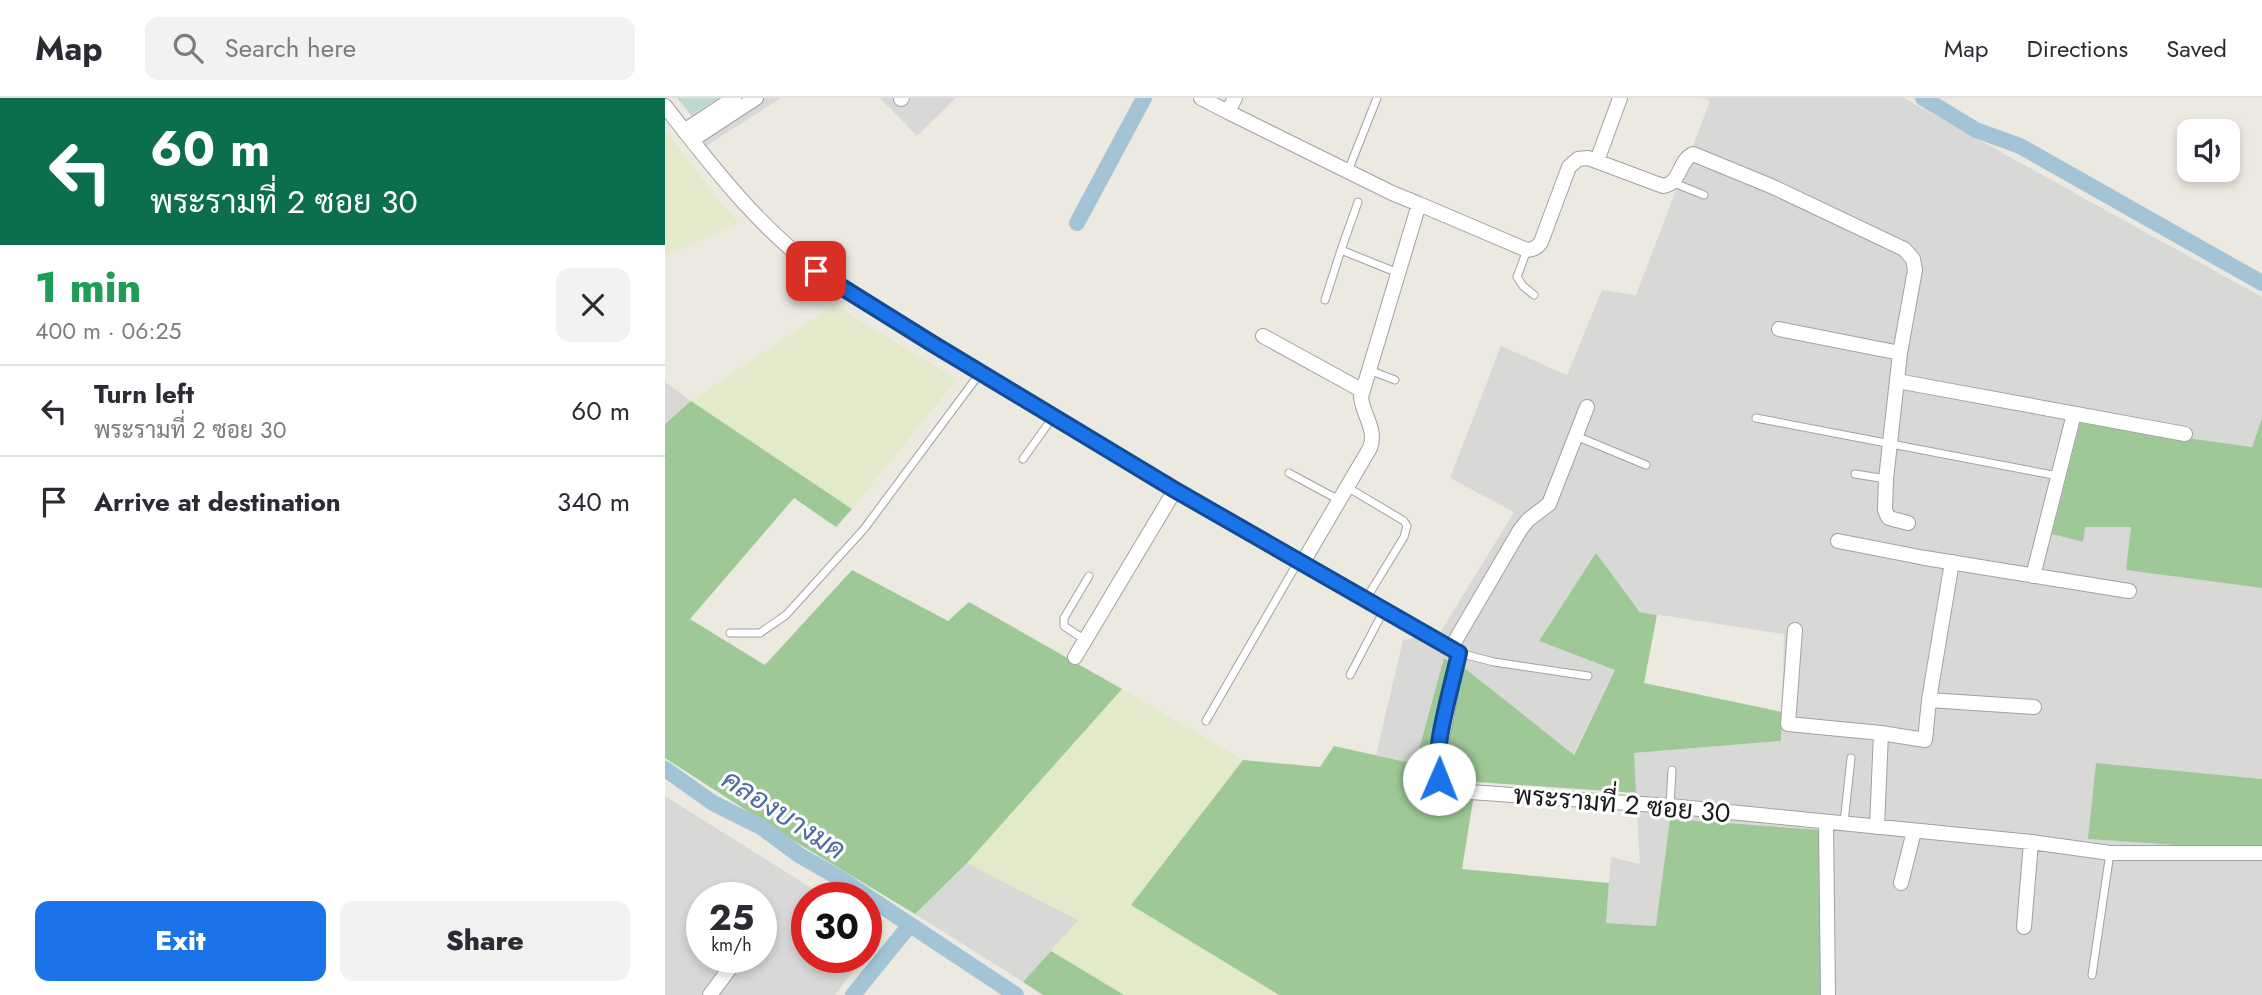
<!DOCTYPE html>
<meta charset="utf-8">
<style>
body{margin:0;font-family:Jost,Sarabun,sans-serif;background:#f2f2f3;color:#2b2b33;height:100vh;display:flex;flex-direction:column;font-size:26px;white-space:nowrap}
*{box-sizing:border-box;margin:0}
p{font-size:23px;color:#7c7c81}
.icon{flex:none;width:38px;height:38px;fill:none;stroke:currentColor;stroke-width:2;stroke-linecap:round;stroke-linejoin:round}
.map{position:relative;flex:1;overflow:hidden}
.panel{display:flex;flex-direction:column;background:#fff;width:665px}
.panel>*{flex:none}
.top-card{background:#0b6e4f;color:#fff;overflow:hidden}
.tools{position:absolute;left:1512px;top:21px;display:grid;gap:14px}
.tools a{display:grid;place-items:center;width:63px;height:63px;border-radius:14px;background:#fff;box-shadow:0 4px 10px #0003;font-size:35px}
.speed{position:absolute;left:21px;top:784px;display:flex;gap:14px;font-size:35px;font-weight:700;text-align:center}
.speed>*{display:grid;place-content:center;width:91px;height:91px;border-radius:50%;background:#fff;box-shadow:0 4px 10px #0003;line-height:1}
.speed small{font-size:18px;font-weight:400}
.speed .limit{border:10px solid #d22;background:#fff;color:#111}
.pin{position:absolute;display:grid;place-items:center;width:60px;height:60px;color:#fff;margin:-30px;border-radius:14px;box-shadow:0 4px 10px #0006}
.me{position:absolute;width:77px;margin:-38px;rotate:1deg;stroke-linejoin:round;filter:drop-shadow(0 0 5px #0008)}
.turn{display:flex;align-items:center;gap:24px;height:147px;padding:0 35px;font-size:32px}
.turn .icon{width:91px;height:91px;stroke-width:2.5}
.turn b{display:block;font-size:49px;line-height:60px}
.round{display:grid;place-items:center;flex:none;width:74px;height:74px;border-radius:14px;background:#f2f2f3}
.overview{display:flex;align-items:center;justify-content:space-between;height:119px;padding:0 35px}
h1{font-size:42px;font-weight:800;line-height:52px;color:#1e9e55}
.action{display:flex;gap:14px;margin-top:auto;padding:14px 35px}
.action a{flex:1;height:80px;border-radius:14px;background:#1a73e8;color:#fff;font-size:28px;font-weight:800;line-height:80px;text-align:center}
.action a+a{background:#f2f2f3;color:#2b2b33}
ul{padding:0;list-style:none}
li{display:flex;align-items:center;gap:21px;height:91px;padding:0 35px;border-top:2px solid #e1e1e2}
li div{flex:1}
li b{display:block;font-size:26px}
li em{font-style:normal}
header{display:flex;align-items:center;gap:42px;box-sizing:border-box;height:98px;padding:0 35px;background:#fff;border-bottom:2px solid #e1e1e2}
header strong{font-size:33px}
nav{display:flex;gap:38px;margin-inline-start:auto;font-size:24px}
.search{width:490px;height:63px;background:#f2f2f3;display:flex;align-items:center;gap:18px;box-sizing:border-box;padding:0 24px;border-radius:14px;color:#7c7c81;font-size:26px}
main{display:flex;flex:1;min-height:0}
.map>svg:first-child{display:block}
</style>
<header>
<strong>Map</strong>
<div class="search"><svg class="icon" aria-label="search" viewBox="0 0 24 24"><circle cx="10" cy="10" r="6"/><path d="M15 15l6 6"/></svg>Search here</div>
<nav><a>Map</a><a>Directions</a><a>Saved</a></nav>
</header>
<main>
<section class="panel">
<div class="top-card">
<div class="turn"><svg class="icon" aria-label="left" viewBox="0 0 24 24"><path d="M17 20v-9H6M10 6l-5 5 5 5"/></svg><div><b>60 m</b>พระรามที่ 2 ซอย 30</div></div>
</div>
<div class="overview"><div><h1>1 min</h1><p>400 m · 06:25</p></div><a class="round"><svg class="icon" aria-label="close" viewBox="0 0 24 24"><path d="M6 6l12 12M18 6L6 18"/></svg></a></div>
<ul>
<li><svg class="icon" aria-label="left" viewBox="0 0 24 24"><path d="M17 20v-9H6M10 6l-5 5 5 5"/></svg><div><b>Turn left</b><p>พระรามที่ 2 ซอย 30</p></div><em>60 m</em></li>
<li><svg class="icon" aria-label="arrive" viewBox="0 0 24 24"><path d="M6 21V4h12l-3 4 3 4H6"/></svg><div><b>Arrive at destination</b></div><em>340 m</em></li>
</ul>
<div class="action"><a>Exit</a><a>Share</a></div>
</section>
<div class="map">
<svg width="1597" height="897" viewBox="0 0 1597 897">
<rect width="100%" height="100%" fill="#eceae0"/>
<path fill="#d8d8d7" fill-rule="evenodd" d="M53,0H116L41,48L26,17Z
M215,0H291L252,38Z
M1038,0H1239L1597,199V320L1587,349L1415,325L1387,436L1417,444L1419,429H1466L1462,472L1597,490V681L1431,665L1424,741L1597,753V897H1159L991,828L941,825L946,759L975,766L968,655L1116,643L1119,536L976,514L931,456L874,543L950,572L908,657L802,572L780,560L750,666L711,657L738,542L776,533L849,414L785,380L836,248L902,277L937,192L971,197L1045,3Z
M0,284L26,303L0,326Z
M0,698L162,800H142V859H199L170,897H0ZM37,800H96V859H37Z
M302,765L414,822L358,884L250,816Z"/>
<path fill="#e3eacc" d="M0,31L57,107L74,125L0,158Z
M169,207L292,281L187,411L26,303Z
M457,591L578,662L466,807L614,897H459L386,853L413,822L302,765Z"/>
<path fill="#9ec997" d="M26,303L187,411L171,429L129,400L25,521L100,567L187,472L283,523L304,504L457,591L302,765L250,816L129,743L0,660V326Z
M1597,320V490L1461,472L1466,429H1420L1418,444L1387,436L1415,325L1587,349Z
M931,455L975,514L992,517L979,585L1117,614L1116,643L969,655L971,695L811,684L797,771L944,785L941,825L991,828L1005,721L1155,732L1159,897H614L466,807L578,662L655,669L669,648L750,666L779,560L802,572L909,657L950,572L874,543Z
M1431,665L1597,681V753L1423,741Z
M386,853L459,897H378L358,884Z"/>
<path fill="#bed9d1" d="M12,0H53L26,17Z"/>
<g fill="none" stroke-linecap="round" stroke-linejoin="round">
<path stroke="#a3c3d7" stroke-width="16" d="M1258,0L1311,32L1355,48L1597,185
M412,125L479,0
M0,671L48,705L96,729L134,757L176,781L351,897
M188,897L244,828"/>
<defs>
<path id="service" d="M683,73L712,0
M1009,85L1039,97
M676,152L693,104
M862,152L852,179L858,188L869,197
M660,202L676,152L733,175
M704,272L730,282
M1091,320L1393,378
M911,338L981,367
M358,361L388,319
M624,375L674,402
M1190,376L1221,381
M682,389L739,423L742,428L739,439L701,501
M65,535H95L121,517L199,431L315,275
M420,542L399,528V520L424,478
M794,555L829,564L923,578
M685,577L719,512
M541,623L634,462
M1005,707L1007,672
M1179,725L1186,660
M1427,877L1445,755"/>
<path id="minor" d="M536,0L563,14
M570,0L563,14L727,95L754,106
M236,1L237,0
M0,8C54,78 101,138 174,189L510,392L794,555L771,671C774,684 779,688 791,693L1005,708L1366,744L1445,755H1597
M19,33L69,0
M27,42L91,0
M932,63L955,0
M1114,231L1235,255
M598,238L698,293
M1232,283L1520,336
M1173,443L1260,460L1464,493
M638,464L705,350C712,331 698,318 696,299L754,106L862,152C869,151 872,150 876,144L904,69L913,61L923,60L998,88C1016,86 1013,63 1028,56L1106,88L1239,151L1248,161L1250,172L1235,255L1221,381L1220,412L1222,417L1224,420L1243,425
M1368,478L1409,316
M1130,532L1123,626L1216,635L1212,729
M786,550L855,432L863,422L884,406L922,309
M410,559L510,392
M1264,602L1287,464
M1216,635L1260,642L1264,602L1369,609
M1161,724L1163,897
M1236,785L1249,733
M1359,829L1366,744
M45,897L73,859"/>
</defs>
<use href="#service" stroke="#a1a1a1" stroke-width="9"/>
<use href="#minor" stroke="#a1a1a1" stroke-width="16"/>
<use href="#service" stroke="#fff" stroke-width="7"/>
<use href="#minor" stroke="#fff" stroke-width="14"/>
</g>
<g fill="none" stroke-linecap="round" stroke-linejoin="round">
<defs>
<path id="route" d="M151,173L268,246L510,392L794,555C788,584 766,656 774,681"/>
</defs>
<use href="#route" stroke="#114b97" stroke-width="18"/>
<use href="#route" stroke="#1a73e8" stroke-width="12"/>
</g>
<g text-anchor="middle" stroke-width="6" stroke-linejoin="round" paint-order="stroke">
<g font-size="26" fill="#1a1a1a" stroke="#fff">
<text transform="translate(957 706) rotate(5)" y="9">พระรามที่ 2 ซอย 30</text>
</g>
<g font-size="28" font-style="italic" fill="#4e6aa3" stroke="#fff">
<text transform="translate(119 716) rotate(33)" y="10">คลองบางมด</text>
</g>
</g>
</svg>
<div class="tools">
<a><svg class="icon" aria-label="sound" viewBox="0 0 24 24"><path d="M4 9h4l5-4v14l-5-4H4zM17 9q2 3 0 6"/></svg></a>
</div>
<div class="speed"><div>25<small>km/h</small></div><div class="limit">30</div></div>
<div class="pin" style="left:151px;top:173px;background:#d93025"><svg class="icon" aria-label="arrive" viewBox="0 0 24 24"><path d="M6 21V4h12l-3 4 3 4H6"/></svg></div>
<svg class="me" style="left:774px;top:681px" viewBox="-20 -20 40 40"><circle r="19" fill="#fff"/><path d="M0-13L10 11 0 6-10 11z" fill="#1a73e8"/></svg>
</div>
</main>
